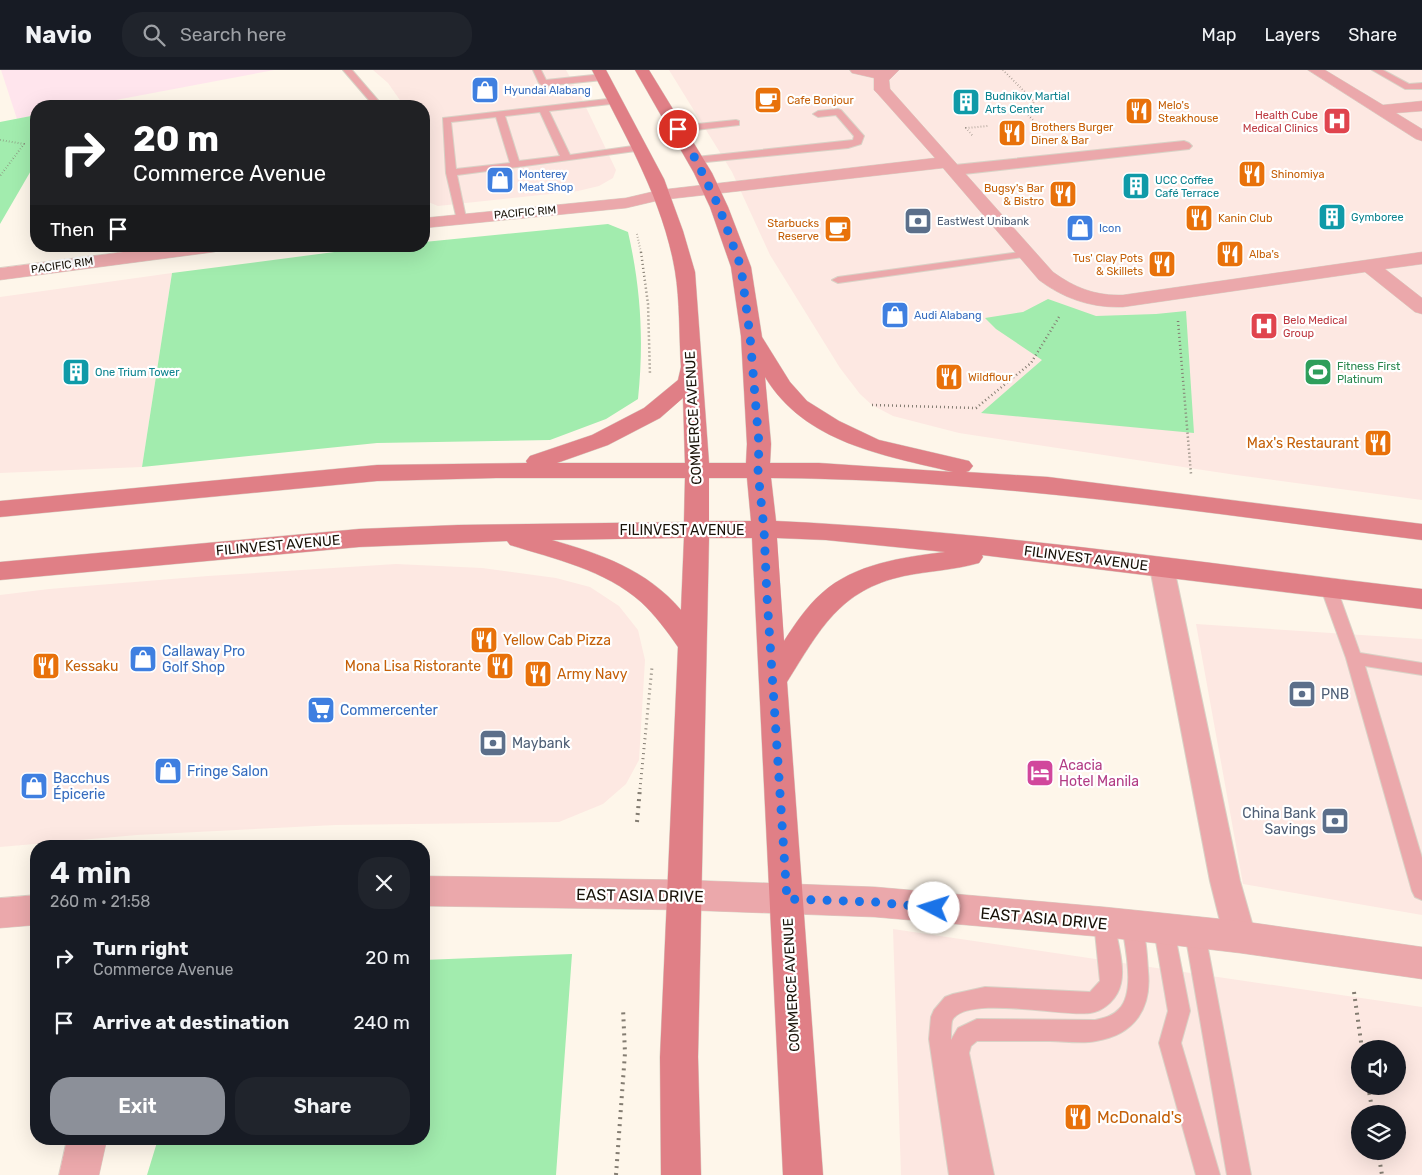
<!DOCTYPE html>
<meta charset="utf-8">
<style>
body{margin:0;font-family:Rubik,sans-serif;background:#20242c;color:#f1f3f6;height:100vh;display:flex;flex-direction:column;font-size:19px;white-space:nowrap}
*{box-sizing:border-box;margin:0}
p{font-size:16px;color:#9ea1a6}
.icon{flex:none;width:28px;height:28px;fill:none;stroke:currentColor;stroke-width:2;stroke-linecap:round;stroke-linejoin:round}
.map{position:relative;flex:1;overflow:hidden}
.drawer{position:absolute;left:30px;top:770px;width:400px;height:305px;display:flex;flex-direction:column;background:#171b24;border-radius:20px;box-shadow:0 5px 20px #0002}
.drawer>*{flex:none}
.banner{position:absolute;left:30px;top:30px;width:400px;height:152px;border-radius:20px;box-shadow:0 5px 20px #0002;background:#202124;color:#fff;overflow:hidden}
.fabs{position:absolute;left:1351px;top:970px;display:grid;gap:10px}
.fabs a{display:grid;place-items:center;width:55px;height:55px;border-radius:50%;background:#171b24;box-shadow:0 5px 20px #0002;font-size:25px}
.pin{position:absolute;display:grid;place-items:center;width:42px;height:42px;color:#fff;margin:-21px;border:2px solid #fff;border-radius:50%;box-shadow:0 1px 5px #0007}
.me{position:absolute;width:55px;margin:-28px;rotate:275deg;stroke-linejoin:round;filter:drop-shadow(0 0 4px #0008)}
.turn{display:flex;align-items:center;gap:18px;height:105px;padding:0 20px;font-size:22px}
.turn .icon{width:65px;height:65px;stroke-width:2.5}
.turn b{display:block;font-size:35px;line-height:42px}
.then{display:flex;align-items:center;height:48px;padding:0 20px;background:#0003;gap:10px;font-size:19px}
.round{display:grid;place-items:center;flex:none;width:52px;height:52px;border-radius:20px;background:#20242c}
.summary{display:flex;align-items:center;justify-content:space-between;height:85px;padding:0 20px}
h1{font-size:30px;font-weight:600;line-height:38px}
.primary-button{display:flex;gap:10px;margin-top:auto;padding:10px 20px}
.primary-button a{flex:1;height:58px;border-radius:20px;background:#8c9099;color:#fff;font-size:20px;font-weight:600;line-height:58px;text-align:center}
.primary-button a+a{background:#20242c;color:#f1f3f6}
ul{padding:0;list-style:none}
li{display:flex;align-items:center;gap:15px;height:65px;padding:0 20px}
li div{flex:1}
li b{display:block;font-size:19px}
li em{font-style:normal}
header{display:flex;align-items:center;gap:30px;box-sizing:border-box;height:70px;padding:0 25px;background:#171b24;border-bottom:1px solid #363941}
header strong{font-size:24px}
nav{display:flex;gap:28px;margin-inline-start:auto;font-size:18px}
.search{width:350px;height:45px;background:#20242c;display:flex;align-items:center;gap:12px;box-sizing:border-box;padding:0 18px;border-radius:20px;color:#9ea1a6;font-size:19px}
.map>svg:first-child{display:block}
</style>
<header>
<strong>Navio</strong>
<div class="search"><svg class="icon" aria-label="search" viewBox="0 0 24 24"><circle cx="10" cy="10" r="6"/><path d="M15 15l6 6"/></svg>Search here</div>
<nav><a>Map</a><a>Layers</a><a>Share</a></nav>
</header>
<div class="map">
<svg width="1422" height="1105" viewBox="0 0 1422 1105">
<rect width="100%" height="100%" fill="#fef6ea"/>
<path fill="#fde8e2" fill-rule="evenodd" d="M373,0H566L581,27L616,100L613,108L599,116L578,121L438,136L426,131L424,116V36H404L388,13Z
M669,0H1422V430L1236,405L959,363L893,346L872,335L860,324L840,298L770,185L732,102Z
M172,203L142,397L0,403V227Z
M396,494L482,498L556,508L590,517L619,536L638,560L645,590L639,690L626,714L603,734L559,752L336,755L137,765L0,777V525L49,519L208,506Z
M1196,554L1422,569V845L1243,814Z
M893,859L1422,937V1105H901ZM1360,979H1398V1016H1360ZM1360,1044H1398V1081H1360Z"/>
<path fill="#ffe5ed" d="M1,0H274L84,36H36V45L17,49Z"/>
<path fill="#a2ecae" d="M36,45V92L0,154V52Z
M608,154L628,162C641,219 644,271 638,329L606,349L550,370L377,373L142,397L172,203L373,177L424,176V172Z
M1048,229L1096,246L1156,244L1186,241L1194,363L981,343L1042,290L996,259L985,248L1023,242Z
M572,884L556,1105H147L158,1069H424V890Z"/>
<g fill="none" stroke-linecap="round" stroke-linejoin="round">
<defs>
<path id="service" d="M343,0H352L383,36H374Z
M533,0H541L546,10L603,4L607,7L603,10L543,16L539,13Z
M1372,0H1383L1409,14L1422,13V19H1405Z
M616,28L619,29V33L549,41L570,85L640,75L643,76V80L457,105L466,148L465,150H457L446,103L443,48ZM540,42L560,86L519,91L505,46ZM496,47L510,93L456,99L451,52Z
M838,39L841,40L864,66L861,74L848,78L696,93L691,90L696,87L853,70L854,66L836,45L818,47L813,44L818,41Z
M736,50L739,51V55L678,62L673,59L678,56Z
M1027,181L1031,182L1033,184L1031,186L838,213L832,210L838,207Z
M1328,511L1334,512L1336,516L1360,583L1422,593V605L1365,596L1422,788V830L1415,827L1412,821L1346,588L1320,516L1322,512Z
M1104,843L1111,846L1114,852C1117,870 1125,895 1121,913C1118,928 1105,941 1090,943C1065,947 963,924 952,951C951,956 951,965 951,970L958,958L977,949L1095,950C1104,948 1113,946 1119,939C1136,922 1125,877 1122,855L1125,849L1132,846L1139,849C1146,864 1147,884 1148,901C1152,939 1134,965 1096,971C1081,974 1065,971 1050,971C1026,971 1002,971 977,971L971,976L969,983L994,1105H949L929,969L931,947L934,940L945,927L953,924L985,917L1090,922L1100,911L1094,852L1097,846Z
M1164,851L1171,853L1174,860L1190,941L1181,973L1220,1105H1196L1159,973L1168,941L1154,860L1157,853Z
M1195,854L1202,856L1205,863L1251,1105H1227L1185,863L1188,856Z"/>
<path id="pedestrian" d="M1184,71L1189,73L1192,76L1189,79L955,105L950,103L947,100L950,97L955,95Z
M1162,490L1170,492L1174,498L1240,811L1256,867L1251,877L1240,881L1229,877L1224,867L1210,811L1150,498L1154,492Z"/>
<path id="minor" d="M850,0H899L889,10L890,19L1053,202C1075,218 1096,226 1123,225L1422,182V194L1385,199L1422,228V244L1415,242L1365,202L1123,237C1092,238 1064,229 1039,210L943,98L660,130L626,138L424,158V148L626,128L660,120L935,88L877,23L874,20V8L852,3Z
M1308,0H1325L1383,35L1422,31V41L1396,43L1422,59V71L1416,69Z
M169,176H223L221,180L214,182L0,210V198Z
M424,806L684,810L875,817L1104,837L1240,851L1422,877V909L1240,883L1104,867L875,847L684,840L424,836Z
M36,825V855L0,858V828Z
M67,1069H107L99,1105H59Z"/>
<path id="secondary" d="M592,0H606L664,109L683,161L695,202L709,393H746L747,374L741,266L731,197L710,137L694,103L635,0H649L712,103L728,137L751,197L762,267L790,312L807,331L839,351L879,370L969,391L973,396L969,401L966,402L1048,407L1422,454V470C1206,443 989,409 771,408L776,451C992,461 1207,494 1422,519V539L982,485L983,487L979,493C955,500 929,501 904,506C839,520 820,560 787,612L823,1105H783L752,468H709L698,987L701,1105H661L660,987L678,577C667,561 655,545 641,532C605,500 555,489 510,475L507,471L359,477L0,510V492L359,459L458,455L684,452L685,408H496L377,411L0,447V431L377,395L527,393L526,391L530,386L592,365L644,338L678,310L681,297C679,266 680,231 675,201C663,129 624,64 592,0ZM765,307C805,373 883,385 953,402L819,393H770L771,374ZM683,328L685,393H557L608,375L660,348ZM709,408H747L751,451H709ZM684,468L681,540C647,500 601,484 552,470ZM777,468L826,470L945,482C903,487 854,494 822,523C807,536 795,554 784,571Z"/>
</defs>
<use href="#service" stroke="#d9d2c6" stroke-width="2"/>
<use href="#pedestrian" stroke="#d9d2c6" stroke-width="2"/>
<use href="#minor" stroke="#d9d2c6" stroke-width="1"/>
<use href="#secondary" stroke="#d9d2c6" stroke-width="1"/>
<path stroke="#837c71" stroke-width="2" stroke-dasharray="0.5 2.5" stroke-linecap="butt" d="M1003,0L1033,30L1034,38L1028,45L1046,63
M972,65L966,58L988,56
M0,70L24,74L0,106
M637,164L641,183"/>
<path stroke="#837c71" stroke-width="2.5" stroke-dasharray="1 3" stroke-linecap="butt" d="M641,182L648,234L650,305
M1178,251L1191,404
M872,335L976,338L1031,293L1059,247"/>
<path stroke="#837c71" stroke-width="3" stroke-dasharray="1 4" stroke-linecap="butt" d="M640,719L652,597"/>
<path stroke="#837c71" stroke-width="4" stroke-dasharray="2 5" stroke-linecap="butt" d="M637,752L640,718
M1354,922L1362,979
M1368,1016L1373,1044
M1378,1081L1382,1105
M616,1105L625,983L623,938"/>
<use href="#service" fill="#eba8ab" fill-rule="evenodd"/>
<use href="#pedestrian" fill="#eba8ab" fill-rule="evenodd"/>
<use href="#minor" fill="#eba8ab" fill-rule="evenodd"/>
<use href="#secondary" fill="#e07f86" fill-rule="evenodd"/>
</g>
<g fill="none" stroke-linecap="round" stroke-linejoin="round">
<path stroke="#1a73e8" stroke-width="9" stroke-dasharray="0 16.2" d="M678,59L696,90L719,137L741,197L750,266L759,374L758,402L764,459L767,527L787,829L875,832L934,838"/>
</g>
<defs>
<symbol id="shop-square" viewBox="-11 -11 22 22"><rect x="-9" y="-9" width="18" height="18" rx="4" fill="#3f7fe0" stroke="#fff"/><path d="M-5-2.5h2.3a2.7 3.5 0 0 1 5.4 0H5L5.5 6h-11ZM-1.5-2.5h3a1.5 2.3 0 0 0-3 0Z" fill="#fff"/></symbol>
<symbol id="cafe-square" viewBox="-11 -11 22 22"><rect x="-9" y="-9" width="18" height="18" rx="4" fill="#e8710a" stroke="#fff"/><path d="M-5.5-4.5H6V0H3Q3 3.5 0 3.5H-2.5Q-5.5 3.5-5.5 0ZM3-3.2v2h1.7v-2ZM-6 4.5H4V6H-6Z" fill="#fff"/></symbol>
<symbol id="building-square" viewBox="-11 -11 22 22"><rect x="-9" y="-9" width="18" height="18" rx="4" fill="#0f9aa8" stroke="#fff"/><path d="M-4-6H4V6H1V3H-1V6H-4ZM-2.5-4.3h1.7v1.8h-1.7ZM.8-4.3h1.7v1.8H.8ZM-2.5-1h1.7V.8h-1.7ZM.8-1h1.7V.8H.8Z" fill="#fff"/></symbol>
<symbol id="restaurant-square" viewBox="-11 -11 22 22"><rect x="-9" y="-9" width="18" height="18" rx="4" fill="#e8710a" stroke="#fff"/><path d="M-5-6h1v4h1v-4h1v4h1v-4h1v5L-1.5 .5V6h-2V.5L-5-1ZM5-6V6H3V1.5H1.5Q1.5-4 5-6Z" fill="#fff"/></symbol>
<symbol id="hospital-square" viewBox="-11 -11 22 22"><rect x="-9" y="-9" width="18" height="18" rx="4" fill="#e0444e" stroke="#fff"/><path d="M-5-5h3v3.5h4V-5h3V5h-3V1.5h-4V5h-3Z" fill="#fff"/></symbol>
<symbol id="bank-square" viewBox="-11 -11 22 22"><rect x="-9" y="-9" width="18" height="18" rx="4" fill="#5c6f8a" stroke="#fff"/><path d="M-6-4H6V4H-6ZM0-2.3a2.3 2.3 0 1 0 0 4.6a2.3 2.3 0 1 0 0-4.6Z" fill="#fff"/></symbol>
<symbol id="stadium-square" viewBox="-11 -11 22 22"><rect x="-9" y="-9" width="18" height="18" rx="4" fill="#2e9e5b" stroke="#fff"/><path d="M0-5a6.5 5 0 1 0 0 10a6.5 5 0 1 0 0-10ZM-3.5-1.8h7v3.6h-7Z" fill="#fff"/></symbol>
<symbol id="supermarket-square" viewBox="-11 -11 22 22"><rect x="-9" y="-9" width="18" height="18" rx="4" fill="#3f7fe0" stroke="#fff"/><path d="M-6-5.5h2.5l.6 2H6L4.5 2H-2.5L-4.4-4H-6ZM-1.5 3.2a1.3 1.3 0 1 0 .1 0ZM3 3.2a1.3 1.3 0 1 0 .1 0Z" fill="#fff"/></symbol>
<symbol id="hotel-square" viewBox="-11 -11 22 22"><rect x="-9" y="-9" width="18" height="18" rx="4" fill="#d1479c" stroke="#fff"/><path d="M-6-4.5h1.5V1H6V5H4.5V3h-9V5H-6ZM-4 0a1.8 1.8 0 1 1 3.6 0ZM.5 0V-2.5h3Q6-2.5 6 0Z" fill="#fff"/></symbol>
</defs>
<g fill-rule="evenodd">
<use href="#shop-square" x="469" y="4" width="32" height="32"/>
<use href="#cafe-square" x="752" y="14" width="32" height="32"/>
<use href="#building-square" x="950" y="16" width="32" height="32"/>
<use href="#restaurant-square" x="1123" y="25" width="32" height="32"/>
<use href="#hospital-square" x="1321" y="35" width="32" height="32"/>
<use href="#restaurant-square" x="996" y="47" width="32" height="32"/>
<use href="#restaurant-square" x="1236" y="88" width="32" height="32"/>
<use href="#shop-square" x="484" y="94" width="32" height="32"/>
<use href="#building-square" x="1120" y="100" width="32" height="32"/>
<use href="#restaurant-square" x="1047" y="108" width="32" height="32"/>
<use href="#building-square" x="1316" y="131" width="32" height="32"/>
<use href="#restaurant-square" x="1183" y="132" width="32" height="32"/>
<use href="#bank-square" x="902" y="135" width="32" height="32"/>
<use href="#shop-square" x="1064" y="142" width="32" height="32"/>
<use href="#cafe-square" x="822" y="143" width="32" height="32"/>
<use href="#restaurant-square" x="1214" y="168" width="32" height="32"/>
<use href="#restaurant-square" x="1146" y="178" width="32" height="32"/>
<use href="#shop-square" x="879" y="229" width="32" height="32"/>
<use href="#hospital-square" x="1248" y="240" width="32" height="32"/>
<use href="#building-square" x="60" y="286" width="32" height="32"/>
<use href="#stadium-square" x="1302" y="286" width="32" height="32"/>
<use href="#restaurant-square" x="933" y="291" width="32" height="32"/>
<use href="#restaurant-square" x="1362" y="357" width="32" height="32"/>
<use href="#restaurant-square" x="468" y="554" width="32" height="32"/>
<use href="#shop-square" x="127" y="573" width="32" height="32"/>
<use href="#restaurant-square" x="30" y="580" width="32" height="32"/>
<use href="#restaurant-square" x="484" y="580" width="32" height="32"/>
<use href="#restaurant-square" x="522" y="588" width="32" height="32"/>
<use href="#bank-square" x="1286" y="608" width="32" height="32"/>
<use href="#supermarket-square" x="305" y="624" width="32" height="32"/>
<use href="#bank-square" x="477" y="657" width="32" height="32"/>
<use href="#shop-square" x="152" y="685" width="32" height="32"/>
<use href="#hotel-square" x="1024" y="687" width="32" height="32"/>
<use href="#shop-square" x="18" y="700" width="32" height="32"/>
<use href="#bank-square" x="1319" y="735" width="32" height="32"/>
<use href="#restaurant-square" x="1062" y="1031" width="32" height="32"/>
</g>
<g text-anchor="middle" stroke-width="4.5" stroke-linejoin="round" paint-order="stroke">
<g font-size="11" fill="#366cbe" stroke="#fff" text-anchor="start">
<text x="504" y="24">Hyundai Alabang</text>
<text x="519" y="108">Monterey<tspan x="519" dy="13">Meat Shop</tspan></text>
<text x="1099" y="162">Icon</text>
<text x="914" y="249">Audi Alabang</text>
</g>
<g font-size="11" fill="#0d838f" stroke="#fff" text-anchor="start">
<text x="985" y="30">Budnikov Martial<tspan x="985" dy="13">Arts Center</tspan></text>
<text x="1155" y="114">UCC Coffee<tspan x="1155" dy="13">Café Terrace</tspan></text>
<text x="1351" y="151">Gymboree</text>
<text x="95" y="306">One Trium Tower</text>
</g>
<g font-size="11" fill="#c56008" stroke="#fff" text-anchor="start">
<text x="787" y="34">Cafe Bonjour</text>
<text x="1158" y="39">Melo's<tspan x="1158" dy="13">Steakhouse</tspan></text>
<text x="1031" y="61">Brothers Burger<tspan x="1031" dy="13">Diner &amp; Bar</tspan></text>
<text x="1271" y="108">Shinomiya</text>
<text x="1044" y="122" text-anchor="end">Bugsy's Bar<tspan x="1044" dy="13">&amp; Bistro</tspan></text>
<text x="1218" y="152">Kanin Club</text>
<text x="819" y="157" text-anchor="end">Starbucks<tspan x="819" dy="13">Reserve</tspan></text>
<text x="1249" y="188">Alba's</text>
<text x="1143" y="192" text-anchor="end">Tus' Clay Pots<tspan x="1143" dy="13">&amp; Skillets</tspan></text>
<text x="968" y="311">Wildflour</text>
</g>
<g font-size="11" fill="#be3a42" stroke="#fff" text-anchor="end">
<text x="1318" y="49">Health Cube<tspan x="1318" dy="13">Medical Clinics</tspan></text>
<text x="1283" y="254" text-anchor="start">Belo Medical<tspan x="1283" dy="13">Group</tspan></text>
</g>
<g font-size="11" fill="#191208" stroke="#fff">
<text transform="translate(525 142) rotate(-5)" y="4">PACIFIC RIM</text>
<text transform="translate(62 195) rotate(-8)" y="4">PACIFIC RIM</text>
</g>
<g font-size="11" fill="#4e5e75" stroke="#fff" text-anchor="start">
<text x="937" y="155">EastWest Unibank</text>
</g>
<g font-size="11" fill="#27864d" stroke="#fff" text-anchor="start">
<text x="1337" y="300">Fitness First<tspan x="1337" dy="13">Platinum</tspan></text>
</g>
<g font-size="14" fill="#191208" stroke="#fff">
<text transform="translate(693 348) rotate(-93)" y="5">COMMERCE AVENUE</text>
<text x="682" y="465">FILINVEST AVENUE</text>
<text transform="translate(278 475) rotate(-5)" y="5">FILINVEST AVENUE</text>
<text transform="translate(1086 488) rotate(7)" y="5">FILINVEST AVENUE</text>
<text transform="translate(791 915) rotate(-93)" y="5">COMMERCE AVENUE</text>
</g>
<g font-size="14" fill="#c56008" stroke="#fff" text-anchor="start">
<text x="1359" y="378" text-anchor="end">Max's Restaurant</text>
<text x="503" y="575">Yellow Cab Pizza</text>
<text x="65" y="601">Kessaku</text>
<text x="481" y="601" text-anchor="end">Mona Lisa Ristorante</text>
<text x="557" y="609">Army Navy</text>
</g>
<g font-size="14" fill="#366cbe" stroke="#fff" text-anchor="start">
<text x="162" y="586">Callaway Pro<tspan x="162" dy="16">Golf Shop</tspan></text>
<text x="340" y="645">Commercenter</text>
<text x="187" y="706">Fringe Salon</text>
<text x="53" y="713">Bacchus<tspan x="53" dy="16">Épicerie</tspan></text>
</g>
<g font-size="14" fill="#4e5e75" stroke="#fff" text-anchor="start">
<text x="1321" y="629">PNB</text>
<text x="512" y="678">Maybank</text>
<text x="1316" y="748" text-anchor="end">China Bank<tspan x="1316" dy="16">Savings</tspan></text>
</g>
<g font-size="14" fill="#b23c85" stroke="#fff" text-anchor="start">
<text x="1059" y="700">Acacia<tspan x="1059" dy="16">Hotel Manila</tspan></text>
</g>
<g font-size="16" fill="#191208" stroke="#fff">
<text transform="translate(640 825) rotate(1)" y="6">EAST ASIA DRIVE</text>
<text transform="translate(1044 848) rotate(5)" y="6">EAST ASIA DRIVE</text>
</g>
<g font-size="16" fill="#c56008" stroke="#fff" text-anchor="start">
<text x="1097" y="1053">McDonald's</text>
</g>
</g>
</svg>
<div class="fabs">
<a><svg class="icon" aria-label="sound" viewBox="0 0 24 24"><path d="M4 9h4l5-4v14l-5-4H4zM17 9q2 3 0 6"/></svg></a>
<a><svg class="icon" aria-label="layers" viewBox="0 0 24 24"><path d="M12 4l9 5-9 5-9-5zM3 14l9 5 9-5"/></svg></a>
</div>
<div class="pin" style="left:678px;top:59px;background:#d93025"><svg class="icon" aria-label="arrive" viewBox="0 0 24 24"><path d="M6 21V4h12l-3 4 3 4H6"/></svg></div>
<svg class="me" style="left:934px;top:838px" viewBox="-20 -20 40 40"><circle r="19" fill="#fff"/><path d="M0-13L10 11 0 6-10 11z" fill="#1a73e8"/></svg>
<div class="banner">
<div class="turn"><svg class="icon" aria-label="right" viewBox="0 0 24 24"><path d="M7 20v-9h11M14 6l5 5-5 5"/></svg><div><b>20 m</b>Commerce Avenue</div></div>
<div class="then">Then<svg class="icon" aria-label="arrive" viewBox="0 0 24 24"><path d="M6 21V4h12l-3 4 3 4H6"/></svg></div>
</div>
<section class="drawer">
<div class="summary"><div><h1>4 min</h1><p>260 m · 21:58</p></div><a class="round"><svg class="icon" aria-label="close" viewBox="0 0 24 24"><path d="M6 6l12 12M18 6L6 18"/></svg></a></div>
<ul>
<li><svg class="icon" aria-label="right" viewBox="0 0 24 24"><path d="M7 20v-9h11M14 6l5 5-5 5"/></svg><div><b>Turn right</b><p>Commerce Avenue</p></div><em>20 m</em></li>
<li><svg class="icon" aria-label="arrive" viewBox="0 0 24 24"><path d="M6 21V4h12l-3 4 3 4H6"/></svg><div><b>Arrive at destination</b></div><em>240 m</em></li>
</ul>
<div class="primary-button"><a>Exit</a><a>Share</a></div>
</section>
</div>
